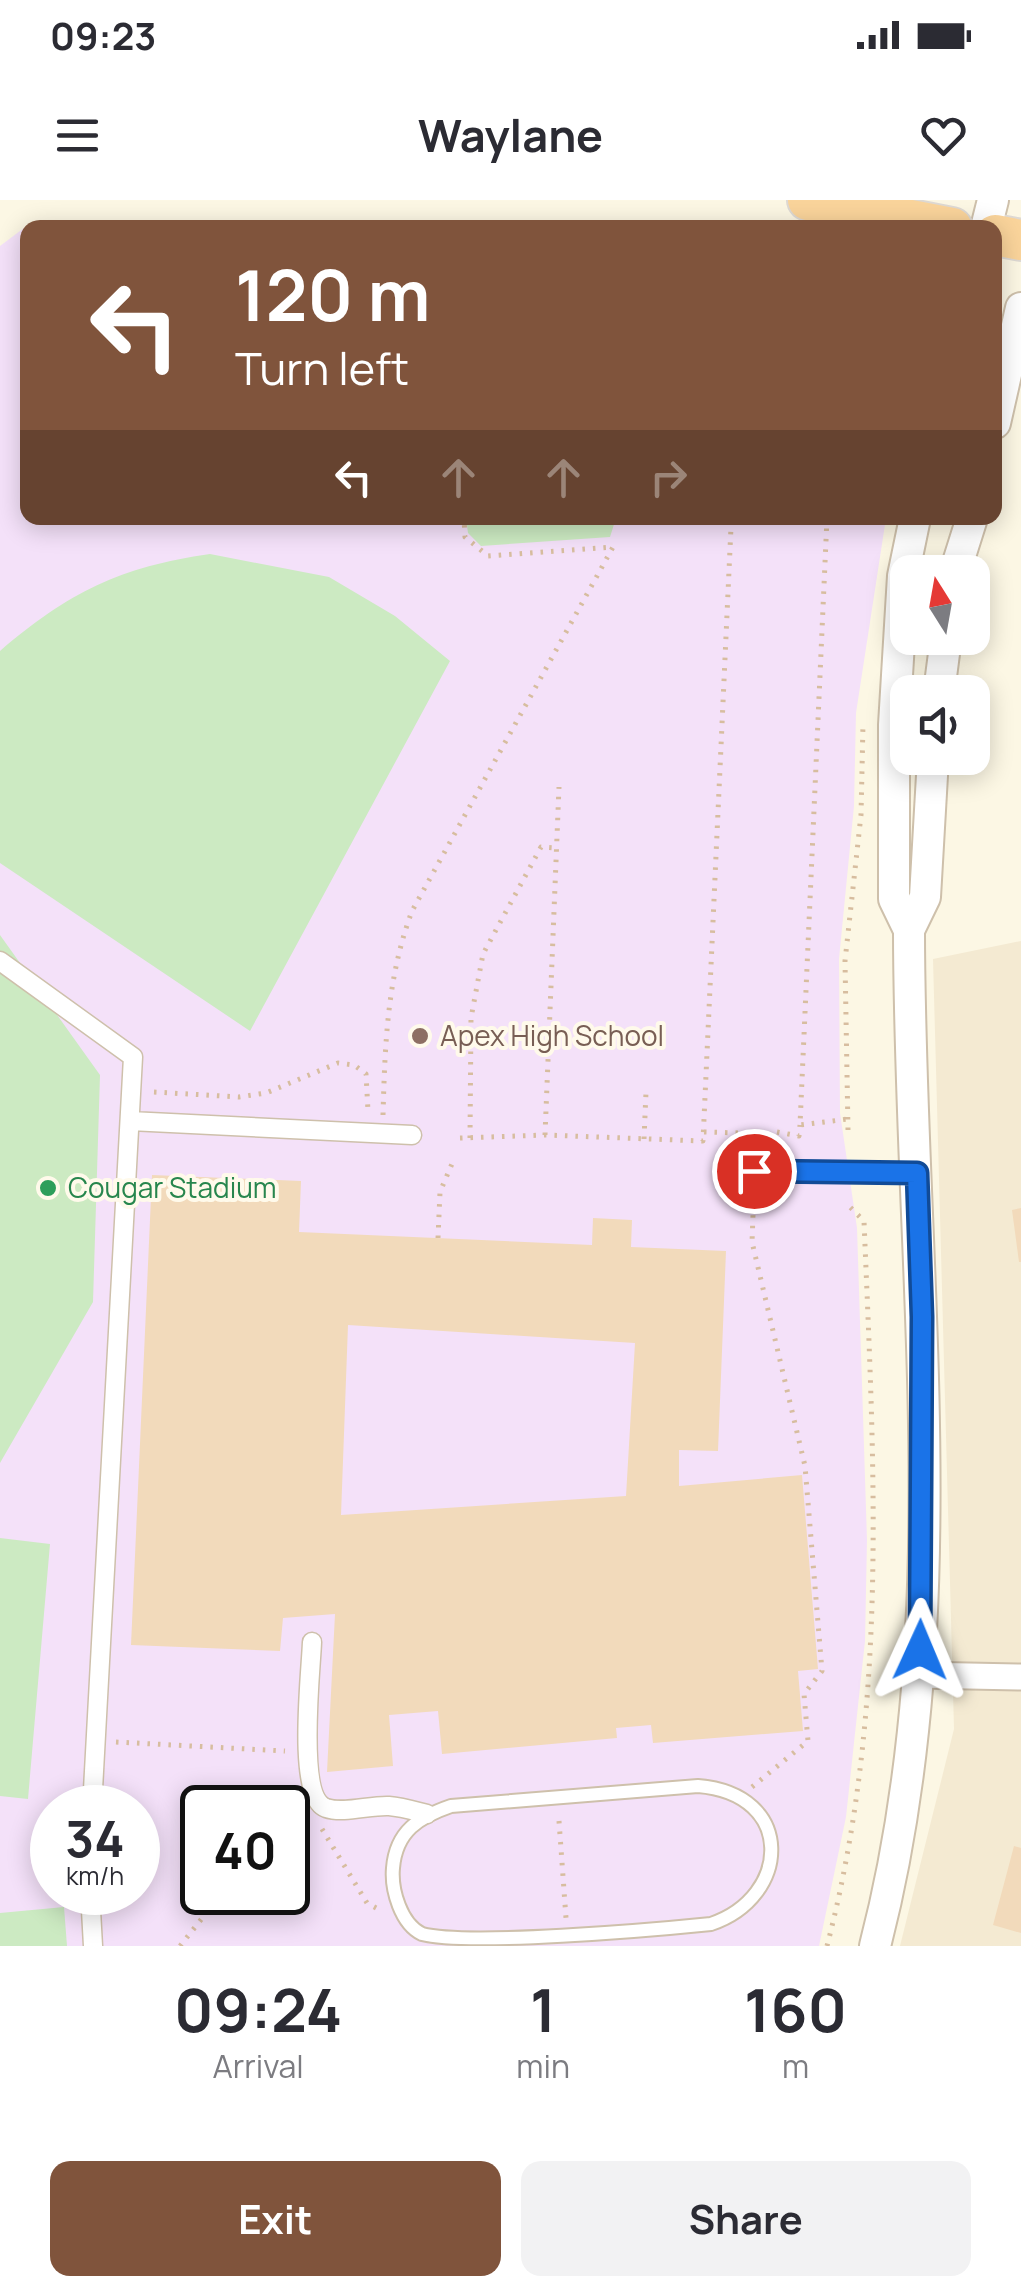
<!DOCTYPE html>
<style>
body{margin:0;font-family:Manrope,sans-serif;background:#f2f2f3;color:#2b2b33;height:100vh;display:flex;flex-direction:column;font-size:38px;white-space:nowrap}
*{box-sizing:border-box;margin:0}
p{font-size:32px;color:#7c7c81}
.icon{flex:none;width:55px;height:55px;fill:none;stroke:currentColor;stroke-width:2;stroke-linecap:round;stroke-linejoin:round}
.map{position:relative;height:1746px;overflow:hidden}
.side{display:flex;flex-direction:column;background:#fff;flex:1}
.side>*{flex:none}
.guide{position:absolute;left:20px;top:20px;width:982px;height:305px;border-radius:20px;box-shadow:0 5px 25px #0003;background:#80543c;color:#fff;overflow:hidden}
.needle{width:65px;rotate:349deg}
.tools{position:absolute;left:890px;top:355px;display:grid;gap:20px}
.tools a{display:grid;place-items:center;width:100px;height:100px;border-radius:20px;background:#fff;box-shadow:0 5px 25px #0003;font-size:50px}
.speed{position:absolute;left:30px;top:1585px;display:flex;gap:20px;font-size:50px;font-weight:700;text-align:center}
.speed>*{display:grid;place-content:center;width:130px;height:130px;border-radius:50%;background:#fff;box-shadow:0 5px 25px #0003;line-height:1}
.speed small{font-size:25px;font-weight:400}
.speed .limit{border:5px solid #111;border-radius:15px;background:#fff;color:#111}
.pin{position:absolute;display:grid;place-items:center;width:85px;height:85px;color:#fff;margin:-42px;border:5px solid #fff;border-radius:50%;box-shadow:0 2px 10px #0007}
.me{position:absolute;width:110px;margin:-55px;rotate:1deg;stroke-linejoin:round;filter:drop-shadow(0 0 8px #0008)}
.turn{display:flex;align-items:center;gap:35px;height:210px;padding:0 50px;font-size:45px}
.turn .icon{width:130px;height:130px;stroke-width:2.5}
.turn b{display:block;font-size:70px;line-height:85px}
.lanes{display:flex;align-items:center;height:95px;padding:0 50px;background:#0003;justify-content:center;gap:50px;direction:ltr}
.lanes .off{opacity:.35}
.eta{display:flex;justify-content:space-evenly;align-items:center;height:170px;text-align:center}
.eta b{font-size:60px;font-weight:700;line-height:70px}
.action{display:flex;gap:20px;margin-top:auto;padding:20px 50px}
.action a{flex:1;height:115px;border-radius:20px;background:#80543c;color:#fff;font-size:40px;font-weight:700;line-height:115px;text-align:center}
.action a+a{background:#f2f2f3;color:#2b2b33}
.status{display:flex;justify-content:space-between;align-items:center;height:70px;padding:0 50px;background:#fff;direction:ltr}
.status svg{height:28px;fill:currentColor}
header{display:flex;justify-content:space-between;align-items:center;height:130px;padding:0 50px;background:#fff;font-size:45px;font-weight:700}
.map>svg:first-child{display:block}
</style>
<div class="status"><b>09:23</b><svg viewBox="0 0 49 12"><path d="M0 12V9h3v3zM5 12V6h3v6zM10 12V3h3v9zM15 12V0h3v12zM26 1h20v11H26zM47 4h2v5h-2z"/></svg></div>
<header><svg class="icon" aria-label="menu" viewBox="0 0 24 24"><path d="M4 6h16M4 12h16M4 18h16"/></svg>Waylane<svg class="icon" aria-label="heart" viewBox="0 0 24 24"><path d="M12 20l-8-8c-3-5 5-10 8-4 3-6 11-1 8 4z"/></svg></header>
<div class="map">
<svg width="1021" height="1746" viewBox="0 0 1021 1746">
<rect width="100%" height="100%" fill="#fcf7e4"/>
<path fill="#f4ead2" d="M1021,741V1746H900L954,1529L933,759Z"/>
<path fill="#f4e1f9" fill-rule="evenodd" d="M28,25L43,27L28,28V318H886L856,513L854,606L839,759L840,913L857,1028L867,1340L865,1441L846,1617L819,1746H0V46ZM52,1608H138V1692H52ZM202,1608H288V1692H202Z"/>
<path fill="#cceac2" d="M466,318H616L610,337L481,346L468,333Z
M210,354L329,377L395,416L450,461L250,831L0,663V451C69,392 120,367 210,354Z
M0,735L100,875L93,1102L0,1263Z
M0,1338L50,1344L28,1599L0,1596Z
M64,1707L67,1746H0V1713Z"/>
<path fill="#f2dabb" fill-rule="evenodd" d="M152,975L301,981L299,1032L592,1045L593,1018L632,1020L631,1047L726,1051L718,1251L679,1250V1286L802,1275L818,1469L798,1471L803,1531L653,1543L651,1525L616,1528L617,1538L442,1554L438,1511L389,1515L393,1566L327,1572L335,1414L283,1418L280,1451L131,1445ZM348,1125L635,1143L626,1296L341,1315Z
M1021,1008V1062H1019L1012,1010Z
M1014,1646L1021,1648V1733L993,1725Z"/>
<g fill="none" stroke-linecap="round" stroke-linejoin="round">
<defs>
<path id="service" d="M754,971L914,973
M698,1586C796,1594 791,1697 711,1724C652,1730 468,1746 422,1734C401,1724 391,1690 393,1668C396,1631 419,1617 451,1606Z"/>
<path id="pedestrian" d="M0,761L133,857L92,1608
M130,921L412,935
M312,1442C311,1472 296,1597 326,1608C344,1614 370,1605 389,1606C402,1607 415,1611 427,1614
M90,1692L93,1746"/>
<path id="minor" d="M919,1475L1021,1477"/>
<path id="tertiary" d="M986,28L993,0
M995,223L1021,108
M955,372L972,318
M939,492L946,438
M909,730L894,699V525L903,376L915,318
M875,1746C961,1415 909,1067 909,730L925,697L933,558"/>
<path id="trunk" d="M808,0L952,28
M995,35L1021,40"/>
</defs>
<use href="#service" stroke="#cec0ab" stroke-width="16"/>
<use href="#pedestrian" stroke="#cec0ab" stroke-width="21"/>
<use href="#minor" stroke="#cec0ab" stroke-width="29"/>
<use href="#tertiary" stroke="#cec0ab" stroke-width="34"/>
<use href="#trunk" stroke="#ded9d3" stroke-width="44"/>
<path stroke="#d7bd9f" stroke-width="5" stroke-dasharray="2.5 8" stroke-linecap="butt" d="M827,318L800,925L848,919
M154,892L239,897L266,893L338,863L354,865L366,874L368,911
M383,915C385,844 387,778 412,711L613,347L488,356L465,337L464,318
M848,930L845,761L861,615L863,524
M704,932L741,933
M777,932L799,936L800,925
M545,935L559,587
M460,938L545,935L703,941L731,327
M470,938L471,818L483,754L541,647L555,648
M644,939L646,892
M438,1038L440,992L454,959
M116,1542L285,1551
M752,1587L808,1541L804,1494L822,1471L805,1266L752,1042L754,989
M559,1621L566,1718
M322,1629L367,1703L378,1709
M180,1746L223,1692
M827,1746C889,1508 874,1264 864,1021L848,1005"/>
<use href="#service" stroke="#fff" stroke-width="12"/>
<use href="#pedestrian" stroke="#fff" stroke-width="18"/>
<use href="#minor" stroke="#fff" stroke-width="25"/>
<use href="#tertiary" stroke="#fff" stroke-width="30"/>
<use href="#trunk" stroke="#fad49b" stroke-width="40"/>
</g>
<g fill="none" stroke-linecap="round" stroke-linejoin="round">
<defs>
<path id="route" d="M754,971L917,973L922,1117L920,1450"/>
</defs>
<use href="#route" stroke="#114b97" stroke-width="25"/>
<use href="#route" stroke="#1a73e8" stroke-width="18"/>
</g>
<circle fill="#8d6e63" stroke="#fffaeb" stroke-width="4" cx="420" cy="836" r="10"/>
<circle fill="#2e9e5b" stroke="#fffaeb" stroke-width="4" cx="48" cy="988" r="10"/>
<g text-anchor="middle" stroke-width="8" stroke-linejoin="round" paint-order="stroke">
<g font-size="28" fill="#785e54" stroke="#fffaeb" text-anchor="start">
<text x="440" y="846">Apex High School</text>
</g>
<g font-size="28" fill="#27864d" stroke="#fffaeb" text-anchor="start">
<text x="68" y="998">Cougar Stadium</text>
</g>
</g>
</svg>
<div class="tools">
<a><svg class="needle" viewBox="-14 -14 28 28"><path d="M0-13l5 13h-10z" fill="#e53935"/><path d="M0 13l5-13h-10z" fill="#7c7c81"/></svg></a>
<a><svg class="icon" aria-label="sound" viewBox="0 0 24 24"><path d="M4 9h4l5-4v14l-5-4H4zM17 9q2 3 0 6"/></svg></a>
</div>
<div class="speed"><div>34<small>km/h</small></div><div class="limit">40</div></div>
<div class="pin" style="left:754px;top:971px;background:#d93025"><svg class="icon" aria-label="arrive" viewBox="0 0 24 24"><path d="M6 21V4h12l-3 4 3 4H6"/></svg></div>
<svg class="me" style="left:920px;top:1450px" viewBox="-20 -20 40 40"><path d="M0-17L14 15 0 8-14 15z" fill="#1a73e8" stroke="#fff" stroke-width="4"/></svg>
<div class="guide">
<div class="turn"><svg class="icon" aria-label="left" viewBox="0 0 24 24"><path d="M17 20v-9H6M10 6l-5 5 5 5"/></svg><div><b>120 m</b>Turn left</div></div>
<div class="lanes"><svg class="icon" aria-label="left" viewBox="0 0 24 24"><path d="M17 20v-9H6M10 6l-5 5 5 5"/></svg><svg class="icon off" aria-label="ahead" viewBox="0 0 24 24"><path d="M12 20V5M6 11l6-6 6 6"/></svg><svg class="icon off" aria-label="ahead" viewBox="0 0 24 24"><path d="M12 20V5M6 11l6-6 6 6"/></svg><svg class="icon off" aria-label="right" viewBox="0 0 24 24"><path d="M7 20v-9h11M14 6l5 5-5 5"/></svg></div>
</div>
</div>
<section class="side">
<div class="eta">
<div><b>09:24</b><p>Arrival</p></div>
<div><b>1</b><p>min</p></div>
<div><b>160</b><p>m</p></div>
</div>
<div class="action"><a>Exit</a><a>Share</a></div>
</section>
